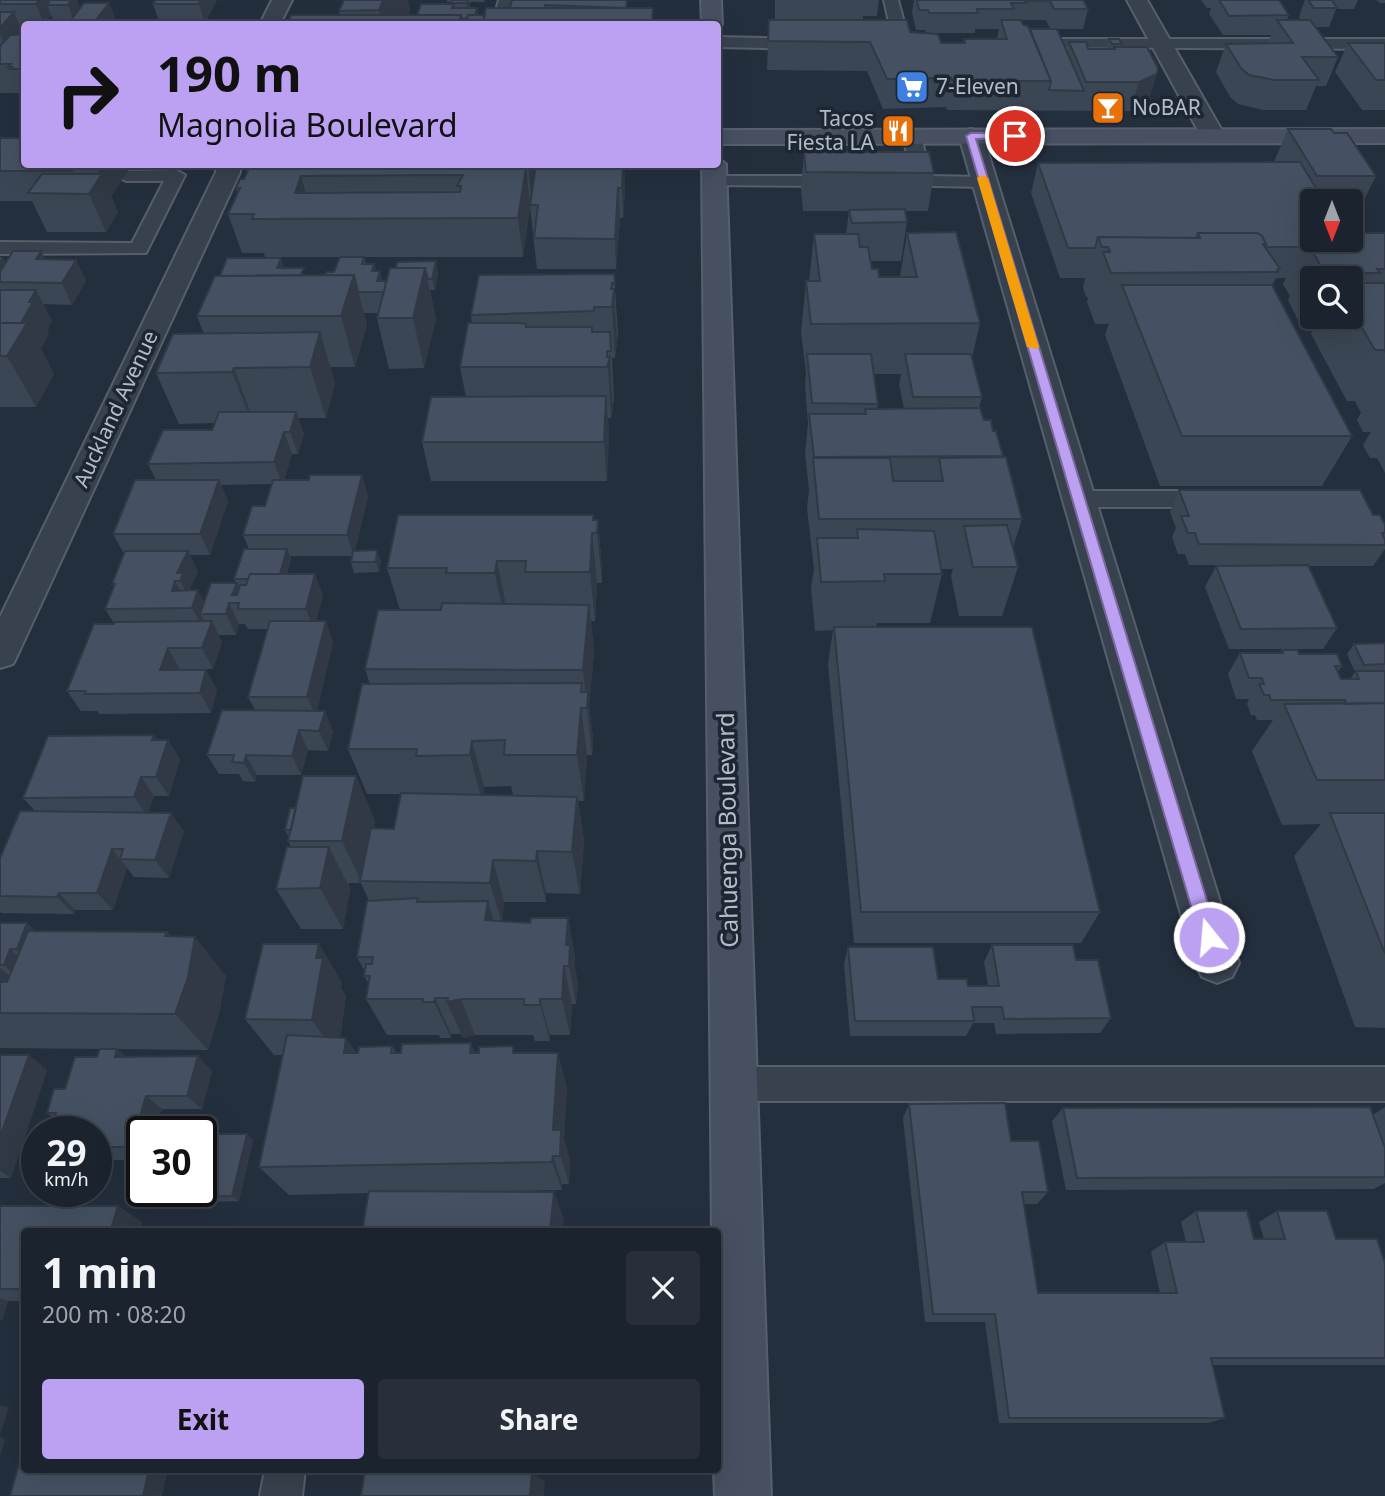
<!DOCTYPE html>
<meta charset="utf-8">
<style>
body{margin:0;font-family:"Noto Sans",sans-serif;background:#282f3a;color:#f1f3f6;height:100vh;display:flex;flex-direction:column;font-size:26px;white-space:nowrap}
*{box-sizing:border-box;margin:0}
p{font-size:23px;color:#a0a4aa}
.icon{flex:none;width:38px;height:38px;fill:none;stroke:currentColor;stroke-width:2;stroke-linecap:round;stroke-linejoin:round}
.map{position:relative;flex:1;overflow:hidden}
.panel{position:absolute;left:21px;top:1228px;width:700px;height:245px;display:flex;flex-direction:column;background:#1b232e;border-radius:7px;box-shadow:0 7px 28px #0002,0 0 0 2px #39404a}
.panel>*{flex:none}
.hud{position:absolute;left:21px;top:21px;width:700px;height:147px;border-radius:7px;box-shadow:0 7px 28px #0002,0 0 0 2px #39404a;background:#bca0f2;color:#111;overflow:hidden}
.needle{width:46px;rotate:180deg}
.tools{position:absolute;left:1300px;top:189px;display:grid;gap:14px}
.tools a{display:grid;place-items:center;width:63px;height:63px;border-radius:7px;background:#1b232e;box-shadow:0 7px 28px #0002,0 0 0 2px #39404a;font-size:35px}
.speed{position:absolute;left:21px;top:1116px;display:flex;gap:14px;font-size:35px;font-weight:700;text-align:center}
.speed>*{display:grid;place-content:center;width:91px;height:91px;border-radius:50%;background:#1b232e;box-shadow:0 7px 28px #0002,0 0 0 2px #39404a;line-height:1}
.speed small{font-size:18px;font-weight:400}
.speed .limit{border:4px solid #111;border-radius:10px;background:#fff;color:#111}
.pin{position:absolute;display:grid;place-items:center;width:60px;height:60px;color:#fff;margin:-30px;border:4px solid #fff;border-radius:50%;box-shadow:0 2px 7px #0007}
.me{position:absolute;width:77px;margin:-38px;rotate:343deg;stroke-linejoin:round;filter:drop-shadow(0 0 5px #0008)}
.turn{display:flex;align-items:center;gap:24px;height:147px;padding:0 21px;font-size:32px}
.turn .icon{width:91px;height:91px;stroke-width:2.5}
.turn b{display:block;font-size:49px;line-height:60px}
.round{display:grid;place-items:center;flex:none;width:74px;height:74px;border-radius:7px;background:#282f3a}
.overview{display:flex;align-items:center;justify-content:space-between;height:119px;padding:0 21px}
h1{font-size:42px;font-weight:700;line-height:52px}
.action{display:flex;gap:14px;margin-top:auto;padding:14px 21px}
.action a{flex:1;height:80px;border-radius:7px;background:#bca0f2;color:#111;font-size:28px;font-weight:700;line-height:80px;text-align:center}
.action a+a{background:#282f3a;color:#f1f3f6}
.map>svg:first-child{display:block}
</style>
<div class="map">
<svg width="1385" height="1496" viewBox="0 0 1385 1496">
<rect width="100%" height="100%" fill="#242f3e"/>
<g fill="none" stroke-linecap="round" stroke-linejoin="round">
<defs>
<path id="lane" d="M499,0H513L507,24H492Z
M884,0H898L910,44L907,47L902,49L894,44Z
M718,37L805,39L813,44L805,49L718,47Z
M1027,39H1385V49L1022,47L1019,44Z
M912,131L921,136L930,176L983,177L992,182L983,187L889,185L886,181L889,177L912,176L903,136Z
M176,170L185,175L146,253L0,254V242L132,243L164,181H126L117,176L126,171Z
M714,176H841L850,181L841,186L708,185L705,181L708,177Z
M1078,491H1213L1221,493L1225,499L1221,505L1213,507H1078L1070,505L1066,499L1070,493Z
M734,1067H1385V1101H734L722,1096L717,1084L722,1072Z
M265,1470H305L302,1496H260Z"/>
<path id="street" d="M272,0H292L280,24H260Z
M1127,0H1147L1225,136L1221,141H1205L1201,136Z
M971,129L979,131L983,136L1239,963L1232,977L1217,983L1202,977L1195,963L959,136L963,131Z
M216,164H240V172L18,654L13,664L0,668V617L216,172Z"/>
<path id="secondary" d="M701,0H721L722,24L719,28L718,24H702Z
M1385,129V143L718,144V130Z
M718,158L726,164L771,1496H715L714,1470H718V1232H712L702,164H718Z"/>
</defs>
<use href="#lane" stroke="#565f6c" stroke-width="4"/>
<use href="#street" stroke="#565f6c" stroke-width="4"/>
<use href="#secondary" stroke="#565f6c" stroke-width="4"/>
<use href="#lane" fill="#38414e" fill-rule="evenodd"/>
<use href="#street" fill="#38414e" fill-rule="evenodd"/>
<use href="#secondary" fill="#465061" fill-rule="evenodd"/>
</g>
<path fill="#3b4654" fill-rule="evenodd" d="M0,0H77L80,8L109,3L117,24H55L51,15L44,24H19L24,34V98L20,93H0Z
M156,0H217L205,23L160,24L153,4Z
M344,0H408L410,10L408,15H417L451,4V2H447V0H485L484,2H470V8H477L478,15H485L510,8L512,0L628,8H653V24H287L340,15L339,11Z
M775,0H879L877,16H863V20L910,32L926,33L925,30H916L912,12L914,0H1083L1088,9L1083,29H1050L1046,20H1022L1023,25L1067,51L1069,42L1088,49H1107L1109,39L1122,44L1121,47H1147L1148,103L1130,111L947,110L946,107L883,109L867,71L767,70L769,20H775ZM975,29H999L997,39H964L963,43H941L928,33H975Z
M1201,0H1279L1289,15L1287,20H1301L1299,17L1305,0H1358L1354,9H1336L1329,27H1315L1338,57L1326,86H1316L1306,110H1263L1238,104L1230,97L1216,72L1226,44H1268L1271,35H1223L1209,14L1211,8H1207Z
M1376,0H1385V3H1380Z
M1348,43H1385V110H1362L1335,72Z
M1288,129L1334,133L1376,176L1357,214H1351V201H1312V240L1385,233V473L1377,458H1370L1363,445L1371,432H1363L1357,420L1361,413L1355,401H1347L1311,334L1316,324H1300L1288,300L1290,296L1283,284L1286,278H1276L1272,285L1352,436L1322,486H1160L1105,335L1109,324H1095L1087,302L1088,297H1086L1083,287L1085,278H1060L1031,193L1038,163L1274,162ZM1312,278H1351V317H1312Z
M0,138L130,168L111,196L118,212L106,232H47L32,201H0Z
M804,152L934,173L928,211H905L907,222L901,261H871L872,269L879,277H900L907,233L980,323L972,358L982,397L979,408L984,420L993,431L1003,456L1022,519L1013,547L1018,567L1002,616H959L951,576L953,569H941L942,574L930,623H877L876,627L1100,912L1081,943H854L828,664L833,630L815,631L811,588L814,569L807,508L809,490L805,453L808,424L805,385L806,373L801,332L806,281H809L814,234H846L849,211H803L801,190ZM874,374H901L899,385L904,408L877,409L878,404Z
M246,164H624L625,189L623,218H620L616,269H537L530,207L523,257H364L366,264H374L376,271L382,281L438,272L435,290H430L436,319L424,368L389,369L377,318L378,313H364L367,325L355,367H330L335,383L326,418H298L304,434L298,454H292L284,480H309L362,475L368,496L355,551L381,561L379,572L354,573L351,562L352,556H290L291,559L287,574L323,595L316,621L333,642L317,711L333,731L328,751L308,750L301,775H257L255,782L243,781L239,774H219L207,755L255,710L248,697L268,629H248L245,624H239L236,635H218L222,642L213,669H180L179,670H206L217,690L211,713L99,714L97,711H81L67,691L114,623L105,609L114,586L112,584L124,554L113,534L156,480L148,464L212,430L215,423L179,424L156,373L204,334L197,316L284,268L306,275H325L334,272L340,257H265L264,253H242L228,214L237,193L236,188L244,179L247,174L245,168ZM272,484L265,506L243,535L249,549L234,579L236,583L204,603L190,588L198,572L190,555H210L228,501L221,485Z
M41,251L45,259L76,260L86,281L72,305L43,304L52,321L47,330L49,333L41,349L54,374L36,407H0V257H2L6,263Z
M614,274L618,334L615,358H612L614,402H613V408L611,418H608L609,435L607,481H431L422,442L466,397L460,367L472,323L471,315Z
M1179,490L1373,515L1385,525V549L1373,566H1309L1337,628L1323,649H1229L1205,587L1216,566L1248,565H1189L1185,554H1178L1172,537L1176,528L1170,512Z
M594,520H598L602,570V583H597L595,621H591L594,653L589,706L593,739L592,755H587L584,801H578L584,841L580,894L546,893V902H504L502,921L530,923L568,918L575,957V968L578,983L576,1004H572L570,1035H550V1041H535L533,1035H475L463,1038L461,1034H451V1038H440L439,1035H387L366,999L369,984L364,976L365,972L357,957L369,901L361,883H348L350,889L343,929H301L276,889L291,847L288,841L289,838L285,830L296,808L356,776L375,821L373,828L394,829L401,794H367L348,749L370,684L365,669L400,610L387,568ZM511,786L513,795H483L484,787Z
M1385,643V1028L1355,1027L1294,856L1321,824L1282,825L1252,751L1273,720H1257L1255,715H1251L1247,704L1249,699H1236L1228,674L1240,653H1280L1282,650L1342,666L1338,672L1341,679H1350L1355,672L1347,654L1354,644Z
M154,735L157,740H168L180,759L169,796H154L148,813L184,831L169,878L134,877L127,868L113,910H75L74,914L2,913L0,912V858L35,811L23,798Z
M0,923L35,931L167,932L171,936L226,976L219,1014L208,1050L117,1049L126,1057L212,1071L202,1109H162L142,1132V1160H96V1132L54,1118L47,1113L65,1089L107,1049L0,1048Z
M319,944L342,983L341,988L346,996L340,1038H346L356,1053L392,1046L396,1053H516L567,1087L564,1139L570,1160L569,1184H562V1190L464,1192L564,1219L562,1232H362L369,1193L289,1195L259,1167L283,1055H274L245,1019Z
M992,945L1076,960L1111,1018L1100,1033L996,1034L994,1023H973L966,1036H850L844,964L848,947L938,979L968,986H988L984,962Z
M0,1055H29L47,1070L11,1178H0Z
M909,1104L1011,1141L1048,1192L1037,1204H1024L1038,1293H1160L1151,1252L1165,1242H1186L1181,1222L1196,1211L1254,1239H1264L1259,1222L1277,1211L1385,1263V1365H1213L1225,1418L1208,1423H999L985,1322H925L903,1118Z
M1385,1107V1183L1374,1189L1066,1190L1052,1121L1063,1108L1373,1115Z
M253,1140L239,1201L177,1203L169,1197Z
M0,1206H118L142,1222L140,1232H24V1301H8L2,1320H0Z"/>
<path fill="#303945" d="M27,0H49L51,5H47L51,15L44,24L36,4Z
M71,0H77L83,14L75,24L68,5Z
M201,0H217L205,23L199,4Z
M370,0H408L410,10L407,18L382,24L379,10Z
M468,0H469L470,7L469,13L467,3Z
M109,3L117,24H93Z
M14,12L24,37L11,59L0,34V28Z
M1157,74L1148,103L1130,111L1139,82Z
M100,164H129L130,168L111,196L118,212L106,232L89,194L101,176L97,168Z
M518,164L522,193L526,168L530,206L523,257L518,218Z
M528,164H536L532,202Z
M623,164L625,189L623,218L622,188Z
M301,176L312,214L295,193Z
M618,188L620,218L616,269L615,239Z
M41,251L52,273L36,259Z
M2,257L14,278L0,282V261Z
M281,258L288,279L277,268Z
M76,260L86,281L72,305L62,283Z
M436,261L438,272L435,290L432,279Z
M374,264L378,278L380,271L385,292L379,288L377,292L372,271Z
M425,268L436,319L424,368L413,318Z
M354,275L367,325L355,367L341,316Z
M612,283L613,299L614,289L617,340L615,358L612,307Z
M36,290L52,321L47,330L49,333L41,349L54,374L36,407L7,356L29,302Z
M320,332L335,383L326,418L310,367Z
M607,351L608,363L610,357L613,408L611,418Z
M234,368L253,419L252,423L232,372Z
M606,396L609,435L607,481L604,442Z
M296,412L304,434L298,454L290,432Z
M284,432L292,454L282,484L274,462Z
M362,475L368,496L354,556L347,535Z
M219,480L228,501L210,555L200,534Z
M598,520L602,570V583L597,533Z
M592,533L597,583L595,621L590,572Z
M287,549L291,559L283,589L278,579Z
M377,550L381,561L379,572L376,562Z
M188,551L198,572L190,588L193,594L191,602L177,573Z
M497,561L507,610L505,622L495,573Z
M315,574L323,595L314,629L306,609Z
M175,581L186,602L172,591Z
M237,583L246,604L239,603L232,595Z
M198,590L209,611L200,614L205,622L203,629L192,608Z
M229,603L239,624L236,635L226,614Z
M589,605L594,653L589,706L593,739L592,755L583,670Z
M212,621L222,642L213,669L202,648Z
M326,621L333,642L316,717L307,697Z
M168,648L180,669L172,690L160,670Z
M206,670L217,690L211,713L200,693Z
M581,708L587,755L584,801L577,755Z
M325,711L333,731L328,751L319,731Z
M299,730L308,750L301,775L292,756Z
M154,735L164,752L168,740L180,759L169,796L156,777L152,740Z
M472,741L484,787L482,801L470,755Z
M246,755L257,775L255,782L244,763Z
M356,776L375,821L363,881H361L342,841Z
M141,777L154,796L147,816L134,797Z
M577,797L584,841L580,894L572,852Z
M171,813L184,831L169,878L155,860Z
M329,847L350,889L343,929L320,888Z
M112,849L127,868L113,910L97,893Z
M537,851L546,893V902L536,861Z
M493,860L504,902L502,924L490,883Z
M59,893L75,910L74,914L57,897Z
M488,901L500,942L485,920Z
M568,918L575,957V968L578,983L576,1004L569,966L566,945Z
M27,923L68,963L59,987L17,949Z
M167,932L191,961L195,937L226,976L219,1014L208,1050L175,1014L165,936Z
M319,944L342,983L341,988L346,996L337,1056L312,1020L316,958Z
M10,949L52,987L47,1003L4,965Z
M564,966L572,1004L570,1035L562,999Z
M0,968L40,1003L0,990Z
M435,998L451,1034V1038L434,1002Z
M461,999L475,1035L463,1038L447,1002Z
M540,999L550,1035V1041L540,1005Z
M346,1038L368,1073L344,1053Z
M471,1043L485,1078L470,1053Z
M117,1049L133,1064L115,1057Z
M558,1053L567,1087L564,1139L570,1160L569,1184L553,1130Z
M29,1055L47,1070L11,1178L0,1171V1137Z
M198,1056L212,1071L202,1109L187,1096Z
M146,1096L162,1109L155,1132H142V1155L131,1147Z
M247,1134L253,1140L239,1201L232,1196Z
M553,1156L562,1184V1190L552,1162Z
M554,1192L564,1219L562,1232H550Z
M118,1206L142,1222L140,1232H110Z
M0,1298L8,1301L2,1320H0Z
M0,1405L9,1407L0,1436Z
M0,1437L5,1439L0,1457Z
M149,1470H168L162,1496H143Z
M524,1470H537V1476L545,1481L544,1496H530L523,1473Z"/>
<path fill="#455162" stroke="#303945" stroke-width="2" fill-rule="evenodd" d="M0,0H39L36,4H0Z
M50,0H71L68,5H47Z
M156,0H201L199,4H153Z
M344,0H390L383,1L379,10L339,11Z
M452,0H468L467,3H451Z
M512,0H627L626,8L545,5V8H510Z
M917,0H1083L1088,9H1054L1050,1H1025L1026,3H1011L1014,9H977L978,13H929L928,10H919Z
M1219,0H1279L1289,15L1229,16Z
M1308,0H1332L1337,8H1314Z
M84,3H109L93,24H68Z
M421,4H454L452,8H477L475,15H468L466,19H462L461,15H417Z
M486,8H653L652,22H531V24H482Z
M0,12H14L0,28Z
M291,15H461L459,22H466L468,15H485L482,24H287Z
M769,20H907L910,32L938,34L941,43H965L964,39H1007L1001,20H1021L1023,25L1028,26L1051,81H953L951,78L887,79L870,42L768,41Z
M1277,20H1310L1338,57H1302L1319,80H1274L1249,75L1241,68L1226,44L1293,43Z
M1030,29H1057L1084,91L1049,90L1051,81Z
M24,34V69H10L12,67H8L11,64H0V46L10,35Z
M1109,39H1119L1122,44H1112Z
M1069,42H1086L1088,49H1115L1114,47H1147L1158,68L1157,74L1139,82H1086Z
M1348,43H1385V80H1376Z
M1288,129H1331L1334,133H1347L1376,176H1317Z
M0,138H24V164H100L97,168H74L72,171H0Z
M804,152H929L934,173L806,172Z
M1300,162L1324,201H1312V234H1306L1300,247H1265L1266,244L1262,236L1257,233H1198L1196,238L1098,237L1095,248H1068L1038,163Z
M246,164H518V168H526L518,218L252,219L254,214H228L240,188H236L240,179H244L249,168H245ZM463,175L457,186H461L460,192L295,193L301,176Z
M536,164H623L622,188H618L615,239L534,238L538,205H530Z
M42,174H102L89,194L28,193Z
M905,209L907,222L852,223L849,210Z
M956,232L980,323L811,324L806,281H820L814,234H858L860,247H868L872,269H878L879,277H917L907,233Z
M1198,233H1257L1262,236L1266,244H1263L1280,269L1277,270L1278,272L1111,273L1103,252H1110L1108,247H1102L1098,237L1200,238Z
M1351,233H1385V269H1377L1380,273H1325L1311,249H1316L1306,234H1312V240H1351Z
M13,251H41L36,259L76,260L62,283L0,282V272Z
M340,257H364L362,264H374L372,271H380L377,281H386L384,292H358L354,275H325L327,272H334Z
M227,258H281L277,268H304L301,275L220,276Z
M436,261L432,279H428L425,268H396L397,262Z
M390,268H425L413,318H377Z
M614,274L615,283H612L611,289H614L612,307H594V311L471,315L479,275Z
M354,275L341,316H197L215,276Z
M1351,283H1385V352L1384,350H1375L1351,309Z
M1122,285H1272L1352,436H1182Z
M0,290H36L29,302H33L21,323H0Z
M0,323H27L7,356H0Z
M468,323H520L526,324V327H592V332H610L611,351H607V357H610L607,367H460Z
M320,332L310,367L234,368L232,372L156,373L173,334Z
M807,354H871L878,404L812,403Z
M905,354H971L982,397H913Z
M606,396L604,442H422L431,397Z
M980,408L984,420H991L993,431H996L1003,456L814,457L809,414H866L865,409Z
M219,412H296L290,432H284L274,462L148,464L163,430H212Z
M1006,457L1022,519H819L813,458H890L893,481H943L939,458Z
M310,475H362L347,535H243L252,506H265L273,480H309Z
M135,480H219L200,534H113Z
M1179,490H1360L1373,515H1380L1385,525V533H1382L1385,540V545L1199,544L1195,533H1188L1181,516H1189Z
M398,515H593V520H598L597,533H592L590,572H525L526,561H497L495,573H446L447,568H387Z
M1007,525L1018,567H973L964,526Z
M857,529L934,531L942,574H884L885,581L821,582L817,538H858Z
M244,549H287L280,574H250L248,579H234Z
M377,550L376,562H351L353,551Z
M125,551H188L177,573H183L180,581H175L172,591L198,590L192,608L105,609L115,584H112Z
M1308,565L1337,628L1241,629L1216,566Z
M250,574H315L306,609H238L239,603H229L226,614H200L211,583H237L232,595H237L240,585H246Z
M442,603L589,605L583,670L365,669L378,610H441Z
M212,621L202,648H168L160,670H206L200,693L85,694L86,691H67L94,624H114L115,622Z
M270,621H326L307,697H248Z
M834,627H1032L1100,912H861Z
M1385,643V664L1364,665L1354,644Z
M1282,650H1298L1299,654H1337L1342,666H1335L1341,679H1359L1356,671H1385V703L1346,704L1345,700H1271L1269,695H1264L1259,684H1264L1262,678H1249L1240,653H1283Z
M582,683L581,692H588L587,708H581L577,755H504L505,740L472,741L470,755L416,756L417,749H348L362,684Z
M1385,703V780H1317L1284,704Z
M222,710L325,711L319,731L299,730L292,756L246,755L244,763L232,762L234,755H207Z
M154,735L152,740H168L156,777H141L134,797L23,798L48,736Z
M303,776H356L342,841H288Z
M401,793L577,797L572,852L537,851L536,861L493,860L490,883L360,881L371,828L394,829Z
M290,808H296L291,830H285Z
M20,811L171,813L155,860L120,859L123,849H112L97,893H59L57,897L0,896V858Z
M1330,813H1385V954Z
M287,847H329L320,888L276,889Z
M418,898L417,902L488,901L485,920L530,923L531,918H568L566,945H570L569,966H564L562,999H540V1005H524V999H461L447,1002L448,998H435L434,1002H423V999H366L370,976H364L366,964H372L373,957H357L367,901Z
M0,923H27L17,949H10L4,965H0Z
M28,931L167,932L165,936L195,937L188,977L175,1014L0,1013V982H7Z
M263,944H319L316,958H323L312,1020L245,1019Z
M992,945H1073L1076,960H1098L1111,1018L1004,1019L1002,1007H972L974,1021H855L848,947H933L938,979H967L968,986H999Z
M287,1035L346,1038L344,1053H358L359,1047L392,1046L391,1053H401L402,1044L471,1043L470,1053H479V1047L513,1046V1053H558L553,1130H561L560,1156H553L552,1162L259,1167Z
M100,1049H117L115,1057L198,1056L187,1096H146L131,1147H96V1132H50L56,1113H47L54,1089H65L75,1057H97Z
M0,1055H29L0,1137Z
M1005,1103L1011,1141H1039L1048,1192H1022L1038,1293H1177L1165,1242H1204L1196,1211H1247L1254,1239H1285L1277,1211H1327L1336,1239H1377L1385,1263V1358H1211L1225,1418H1009L995,1314H933L909,1104Z
M1370,1107L1385,1148V1177L1077,1178L1063,1108Z
M201,1134H247L232,1196L169,1197L170,1192H201Z
M369,1191L554,1192L550,1232H362Z
M0,1206H118L110,1232H24V1289H0Z
M19,1464H24V1470H149L143,1496H10Z
M365,1470H524L523,1473H532L530,1496H361Z"/>
<path fill="#bca0f2" stroke="#7a689d" stroke-width="2" d="M1015,133L1019,134V138L976,139L1218,937L1216,943L1209,945L1203,943L1200,937L966,136L971,133Z"/>
<path fill="#f59e0b" d="M982,175L988,178L1039,347L1037,349L1027,347L977,178Z"/>
<defs>
<symbol id="supermarket-square" viewBox="-11 -11 22 22"><rect x="-9" y="-9" width="18" height="18" rx="4" fill="#3f7fe0" stroke="#1d2633"/><path d="M-6-5.5h2.5l.6 2H6L4.5 2H-2.5L-4.4-4H-6ZM-1.5 3.2a1.3 1.3 0 1 0 .1 0ZM3 3.2a1.3 1.3 0 1 0 .1 0Z" fill="#fff"/></symbol>
<symbol id="bar-square" viewBox="-11 -11 22 22"><rect x="-9" y="-9" width="18" height="18" rx="4" fill="#e8710a" stroke="#1d2633"/><path d="M-6-5H6L.8 .8V4.5H3.5V6h-7V4.5H-.8V.8Z" fill="#fff"/></symbol>
<symbol id="restaurant-square" viewBox="-11 -11 22 22"><rect x="-9" y="-9" width="18" height="18" rx="4" fill="#e8710a" stroke="#1d2633"/><path d="M-5-6h1v4h1v-4h1v4h1v-4h1v5L-1.5 .5V6h-2V.5L-5-1ZM5-6V6H3V1.5H1.5Q1.5-4 5-6Z" fill="#fff"/></symbol>
</defs>
<g fill-rule="evenodd">
<use href="#supermarket-square" x="893" y="68" width="38" height="38"/>
<use href="#bar-square" x="1089" y="89" width="38" height="38"/>
<use href="#restaurant-square" x="879" y="112" width="38" height="38"/>
</g>
<g text-anchor="middle" stroke-width="7" stroke-linejoin="round" paint-order="stroke">
<g font-size="21" fill="#b4bcc9" stroke="#1d2633" text-anchor="start">
<text x="936" y="94">7-Eleven</text>
<text x="1132" y="115">NoBAR</text>
<text x="874" y="126" text-anchor="end">Tacos<tspan x="874" dy="24">Fiesta LA</tspan></text>
</g>
<g font-size="21" fill="#b4bcc9" stroke="#1d2633">
<text transform="translate(116 409) rotate(-65)" y="7">Auckland Avenue</text>
</g>
<g font-size="24" fill="#b4bcc9" stroke="#1d2633">
<text transform="translate(728 830) rotate(-91)" y="8">Cahuenga Boulevard</text>
</g>
</g>
</svg>
<div class="tools">
<a><svg class="needle" viewBox="-14 -14 28 28"><path d="M0-13l5 13h-10z" fill="#e53935"/><path d="M0 13l5-13h-10z" fill="#a0a4aa"/></svg></a>
<a><svg class="icon" aria-label="search" viewBox="0 0 24 24"><circle cx="10" cy="10" r="6"/><path d="M15 15l6 6"/></svg></a>
</div>
<div class="speed"><div>29<small>km/h</small></div><div class="limit">30</div></div>
<div class="pin" style="left:1015px;top:136px;background:#d93025"><svg class="icon" aria-label="arrive" viewBox="0 0 24 24"><path d="M6 21V4h12l-3 4 3 4H6"/></svg></div>
<svg class="me" style="left:1209px;top:937px" viewBox="-20 -20 40 40"><circle r="17" fill="#bca0f2" stroke="#fff" stroke-width="3"/><path d="M0-11L8 9 0 5-8 9z" fill="#fff"/></svg>
<div class="hud">
<div class="turn"><svg class="icon" aria-label="right" viewBox="0 0 24 24"><path d="M7 20v-9h11M14 6l5 5-5 5"/></svg><div><b>190 m</b>Magnolia Boulevard</div></div>
</div>
<section class="panel">
<div class="overview"><div><h1>1 min</h1><p>200 m · 08:20</p></div><a class="round"><svg class="icon" aria-label="close" viewBox="0 0 24 24"><path d="M6 6l12 12M18 6L6 18"/></svg></a></div>
<div class="action"><a>Exit</a><a>Share</a></div>
</section>
</div>
